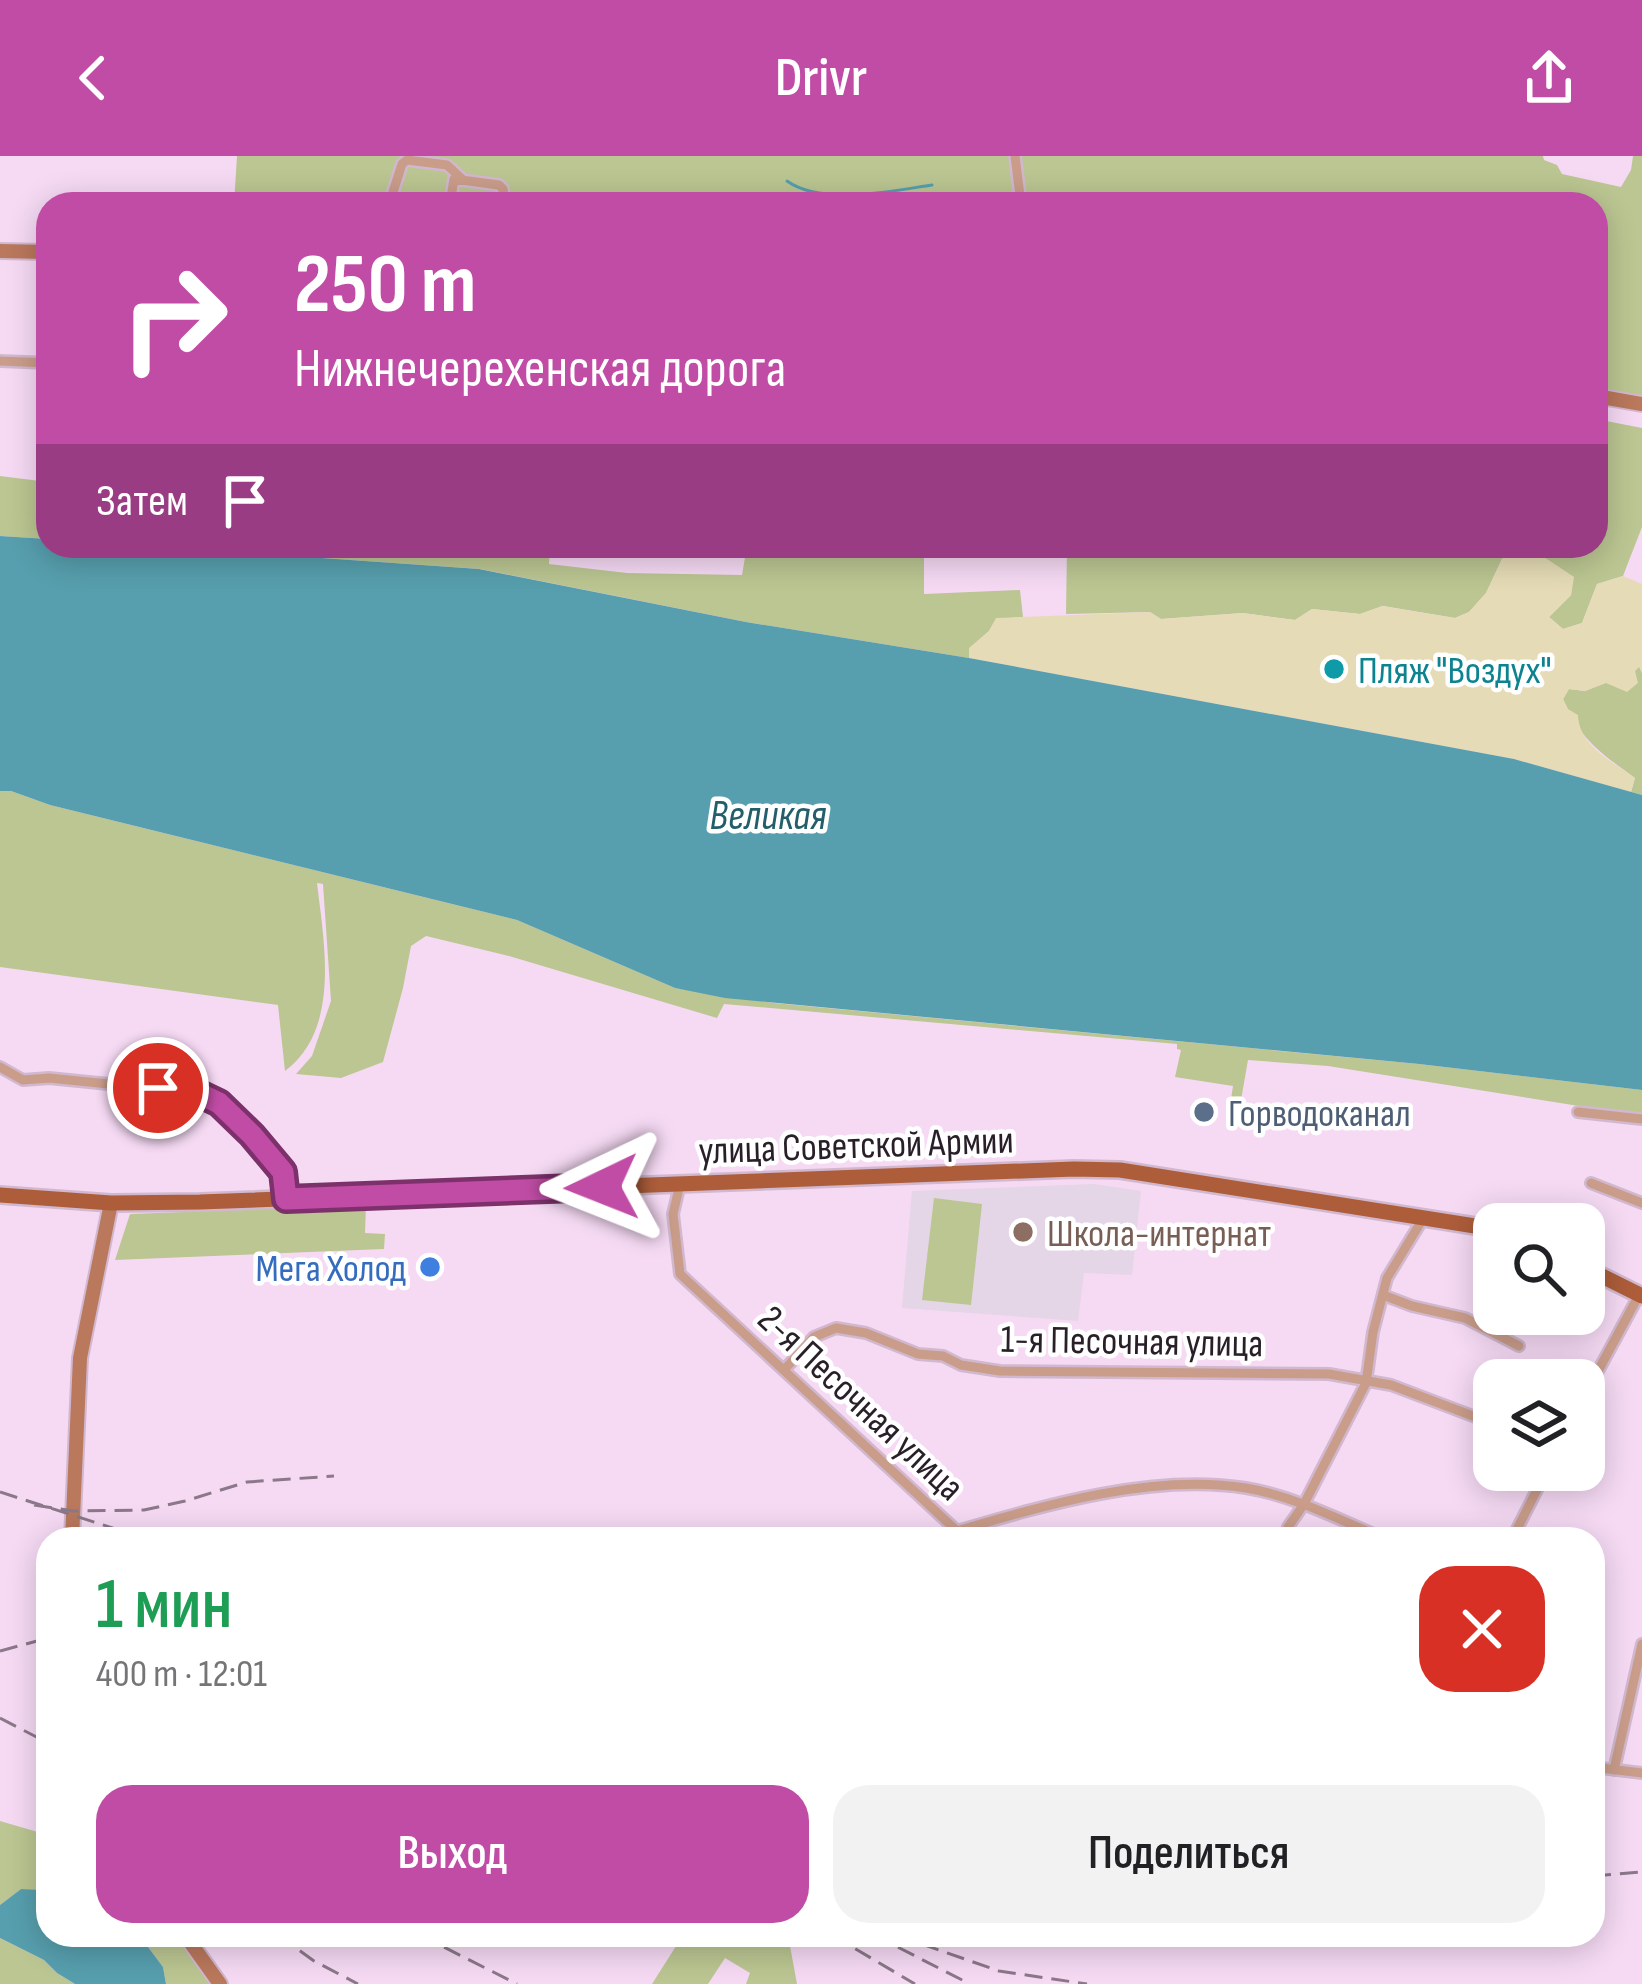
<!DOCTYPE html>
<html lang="ru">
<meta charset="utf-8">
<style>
body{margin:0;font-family:"Sofia Sans Condensed",sans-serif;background:#f2f2f2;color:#202124;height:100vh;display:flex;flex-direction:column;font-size:45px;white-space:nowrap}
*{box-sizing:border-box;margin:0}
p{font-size:39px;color:#757577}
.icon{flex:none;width:66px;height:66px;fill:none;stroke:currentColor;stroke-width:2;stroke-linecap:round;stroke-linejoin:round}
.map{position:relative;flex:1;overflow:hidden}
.details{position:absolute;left:36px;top:1371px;width:1569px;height:420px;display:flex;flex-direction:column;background:#fff;border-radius:36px;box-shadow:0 6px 30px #0003}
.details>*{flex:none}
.banner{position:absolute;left:36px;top:36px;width:1572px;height:366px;border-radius:36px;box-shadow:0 6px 30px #0003;background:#c04ca5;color:#fff;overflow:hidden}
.controls{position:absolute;left:1473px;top:1047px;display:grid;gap:24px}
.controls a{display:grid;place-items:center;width:132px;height:132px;border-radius:24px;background:#fff;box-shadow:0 6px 30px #0003;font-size:60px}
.pin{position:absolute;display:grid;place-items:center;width:102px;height:102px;color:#fff;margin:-51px;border:6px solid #fff;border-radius:50%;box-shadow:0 3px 12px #0007}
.me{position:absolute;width:132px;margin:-66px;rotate:268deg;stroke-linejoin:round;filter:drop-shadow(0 0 9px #0008)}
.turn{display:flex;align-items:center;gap:42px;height:252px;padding:0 60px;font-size:54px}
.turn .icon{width:156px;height:156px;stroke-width:2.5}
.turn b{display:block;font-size:84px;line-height:102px}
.then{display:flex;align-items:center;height:114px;padding:0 60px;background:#0003;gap:24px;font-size:45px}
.round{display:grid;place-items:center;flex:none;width:126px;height:126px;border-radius:36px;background:#f2f2f2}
.head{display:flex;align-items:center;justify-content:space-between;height:204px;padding:0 60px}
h1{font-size:72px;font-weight:600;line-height:90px;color:#1e9e55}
.action{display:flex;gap:24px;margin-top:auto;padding:24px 60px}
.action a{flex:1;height:138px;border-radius:36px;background:#c04ca5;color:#fff;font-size:48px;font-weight:600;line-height:138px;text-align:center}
.action a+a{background:#f2f2f2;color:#202124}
header{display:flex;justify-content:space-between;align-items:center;height:156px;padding:0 60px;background:#c04ca5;color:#fff;font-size:54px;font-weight:600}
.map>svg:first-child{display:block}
</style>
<header><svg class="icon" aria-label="back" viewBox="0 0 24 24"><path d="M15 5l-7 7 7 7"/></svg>Drivr<svg class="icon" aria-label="share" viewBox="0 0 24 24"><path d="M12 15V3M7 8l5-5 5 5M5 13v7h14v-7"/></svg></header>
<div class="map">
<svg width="1642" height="1828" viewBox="0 0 1642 1828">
<rect width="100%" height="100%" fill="#f6daf4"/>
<path fill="#e4d5e7" d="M1094,1028L1141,1035L1132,1119L1084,1117L1078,1165L902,1152L912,1035Z"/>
<path fill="#bbc692" d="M237,0H1543L1544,4L1557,9L1562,18L1621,31L1631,14L1633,0H1642V241L1596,234V48H234Z
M1596,263L1642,272V371L1623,420L1597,428L1582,467L1563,473L1549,461L1571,439L1573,421L1535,396L1502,403L1486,437L1469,456L1455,462L1383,450L1360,458L1312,453L1295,464L1243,457L1161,463L1150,456L1066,458L1067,390H1596Z
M0,320L48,326V383L0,380Z
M148,390L548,392L550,390L549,408L627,417L742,419L747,390H918L924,391V438L1020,434L1023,461L996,463L989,475L970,492L969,502L746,466L480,413Z
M1639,510L1642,517V639L1631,636L1635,622C1598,595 1582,585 1563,543L1569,533L1585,535L1635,515Z
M0,635H11L50,649L517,764L675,832L774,847L1419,908L1642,934V960L1328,910L1248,904L1241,944L1231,943L1233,930L1175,921L1181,894L1177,893V888L724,848L717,862L509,800L426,780L411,790L403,832L383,906L341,922L296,918L312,900L331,845L323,728L317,727C324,787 341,873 285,915L278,849L0,811Z
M934,1042L982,1048L971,1149L922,1144Z
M366,1049L365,1077L385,1078L384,1093L115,1104L130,1058Z
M0,1665L48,1679V1734L21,1733L0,1749Z
M139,1779H176L210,1828H166L163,1811Z
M683,1779H788L797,1828H746L750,1817L725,1802L708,1828H652Z
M0,1782L44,1804L57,1817L75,1828H0Z"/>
<path fill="#e5dbb6" d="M1516,393L1535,395L1574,421L1571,439L1549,461L1563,473L1582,467L1597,428L1623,420L1642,428V517L1639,511L1635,515L1638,527L1627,536L1606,527L1585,535L1569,533L1563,543L1568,553L1578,559C1579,590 1612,605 1635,622L1631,636L1514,603L969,502V492L989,475L996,462L1150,456L1161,463L1243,457L1295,464L1312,453L1360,458L1382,450L1455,462L1469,456L1486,437L1502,403Z"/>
<path fill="#579fae" d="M0,380L48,383V390H148L479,413L746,466L969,502L1514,603L1642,639V934L1419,908L725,842L675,832L517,764L50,649L11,635H0Z
M21,1733L48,1734V1779H139L163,1811L166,1828H75L57,1817L44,1804L0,1782V1749Z"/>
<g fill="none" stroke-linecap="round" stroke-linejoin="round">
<path stroke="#579fae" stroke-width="3" d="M787,25C822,50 891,35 932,29"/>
<defs>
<path id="street" d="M1015,0L1021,48
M393,36L402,8L407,4L447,9L462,23
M450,48L454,23L499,29L503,33L505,48
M0,205L48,207
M0,911L23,924L49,922L198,937C223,949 270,990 282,1014C286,1022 285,1034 286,1043
M1578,956L1642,963
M1591,1027L1642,1047
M680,1028L673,1058L680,1118L957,1375
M1383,1139L1412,1150L1465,1162L1519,1190
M784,1214L814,1181L836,1172L866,1177L918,1198L943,1200L961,1209L1000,1215L1329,1218L1391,1229L1494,1268
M1584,1241L1639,1139
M957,1375C1045,1349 1153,1317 1246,1332C1294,1340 1340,1364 1385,1383
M1285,1383L1288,1371L1304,1348L1366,1227L1373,1176L1387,1122L1424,1061
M1512,1383L1547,1314
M1593,1611L1642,1617
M1614,1614L1642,1488"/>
<path id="secondary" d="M0,95L48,96
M1596,240L1642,248
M72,1383L80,1202L111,1047
M185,1779L220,1828"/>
<path id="primary" d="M0,1039L111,1047L200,1046L1074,1013L1120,1014L1494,1073
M1584,1111L1642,1140"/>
</defs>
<use href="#street" stroke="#d1b8cf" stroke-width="14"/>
<use href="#secondary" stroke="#d1b8cf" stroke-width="18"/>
<use href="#primary" stroke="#d1b8cf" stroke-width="20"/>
<use href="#street" stroke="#ca9d8a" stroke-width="9"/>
<use href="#secondary" stroke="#ba785c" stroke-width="14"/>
<use href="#primary" stroke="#ad5d3a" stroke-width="15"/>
<path stroke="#8b7889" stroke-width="3" stroke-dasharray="18 9" stroke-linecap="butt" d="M0,1336L147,1383
M34,1349L73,1355L144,1354L185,1345L247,1326L334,1320
M0,1495L48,1482
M0,1562L48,1587
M1593,1720L1642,1716
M278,1779L314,1805L358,1828
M420,1779L517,1828
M832,1779L915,1828
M874,1779L970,1828
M896,1779L999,1815L1087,1828"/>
</g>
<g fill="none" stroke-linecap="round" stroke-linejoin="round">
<defs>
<path id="route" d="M158,932L198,937L219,947L252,979L283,1016L286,1043L602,1031"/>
</defs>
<use href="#route" stroke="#7d316b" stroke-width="30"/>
<use href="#route" stroke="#c04ca5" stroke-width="21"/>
</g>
<circle fill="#0f9aa8" stroke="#fff" stroke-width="4.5" cx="1334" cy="513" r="12"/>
<circle fill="#5c6f8a" stroke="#fff" stroke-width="4.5" cx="1204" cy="956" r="12"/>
<circle fill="#8d6e63" stroke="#fff" stroke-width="4.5" cx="1023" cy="1076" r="12"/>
<circle fill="#3f7fe0" stroke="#fff" stroke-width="4.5" cx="430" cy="1111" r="12"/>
<g text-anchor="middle" stroke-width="9" stroke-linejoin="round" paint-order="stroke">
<g font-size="39" fill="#0d838f" stroke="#fff" text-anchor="start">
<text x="1358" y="527">Пляж "Воздух"</text>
</g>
<g font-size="39" fill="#4e5e75" stroke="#fff" text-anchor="start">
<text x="1228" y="970">Горводоканал</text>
</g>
<g font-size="39" fill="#291f28" stroke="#fff">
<text transform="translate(856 988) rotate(-2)" y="14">улица Советской Армии</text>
<text transform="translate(1132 1184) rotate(1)" y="14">1-я Песочная улица</text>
<text transform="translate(862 1246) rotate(43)" y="14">2-я Песочная улица</text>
</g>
<g font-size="39" fill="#785e54" stroke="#fff" text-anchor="start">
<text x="1047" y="1090">Школа-интернат</text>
</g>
<g font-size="39" fill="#366cbe" stroke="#fff" text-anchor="end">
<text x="406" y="1125">Мега Холод</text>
</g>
<g font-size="42" font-style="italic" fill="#235e6a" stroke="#fff">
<text x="768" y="673">Великая</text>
</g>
</g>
</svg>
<div class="controls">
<a><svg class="icon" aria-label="search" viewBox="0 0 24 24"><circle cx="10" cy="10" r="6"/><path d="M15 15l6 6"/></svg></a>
<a><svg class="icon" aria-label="layers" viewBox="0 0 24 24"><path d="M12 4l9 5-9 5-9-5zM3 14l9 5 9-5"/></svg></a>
</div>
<div class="pin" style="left:158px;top:932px;background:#d93025"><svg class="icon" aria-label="arrive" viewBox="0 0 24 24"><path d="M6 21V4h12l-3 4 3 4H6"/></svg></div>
<svg class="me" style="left:602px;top:1031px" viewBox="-20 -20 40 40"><path d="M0-17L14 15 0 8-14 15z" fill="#c04ca5" stroke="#fff" stroke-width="4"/></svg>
<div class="banner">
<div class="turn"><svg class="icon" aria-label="right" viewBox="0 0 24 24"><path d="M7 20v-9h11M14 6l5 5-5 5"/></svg><div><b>250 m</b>Нижнечерехенская дорога</div></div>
<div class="then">Затем<svg class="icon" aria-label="arrive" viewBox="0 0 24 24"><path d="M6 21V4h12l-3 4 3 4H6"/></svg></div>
</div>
<section class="details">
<div class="head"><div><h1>1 мин</h1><p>400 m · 12:01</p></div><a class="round" style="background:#d93025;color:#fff"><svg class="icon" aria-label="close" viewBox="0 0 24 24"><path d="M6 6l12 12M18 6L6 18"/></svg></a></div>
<div class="action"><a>Выход</a><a>Поделиться</a></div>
</section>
</div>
